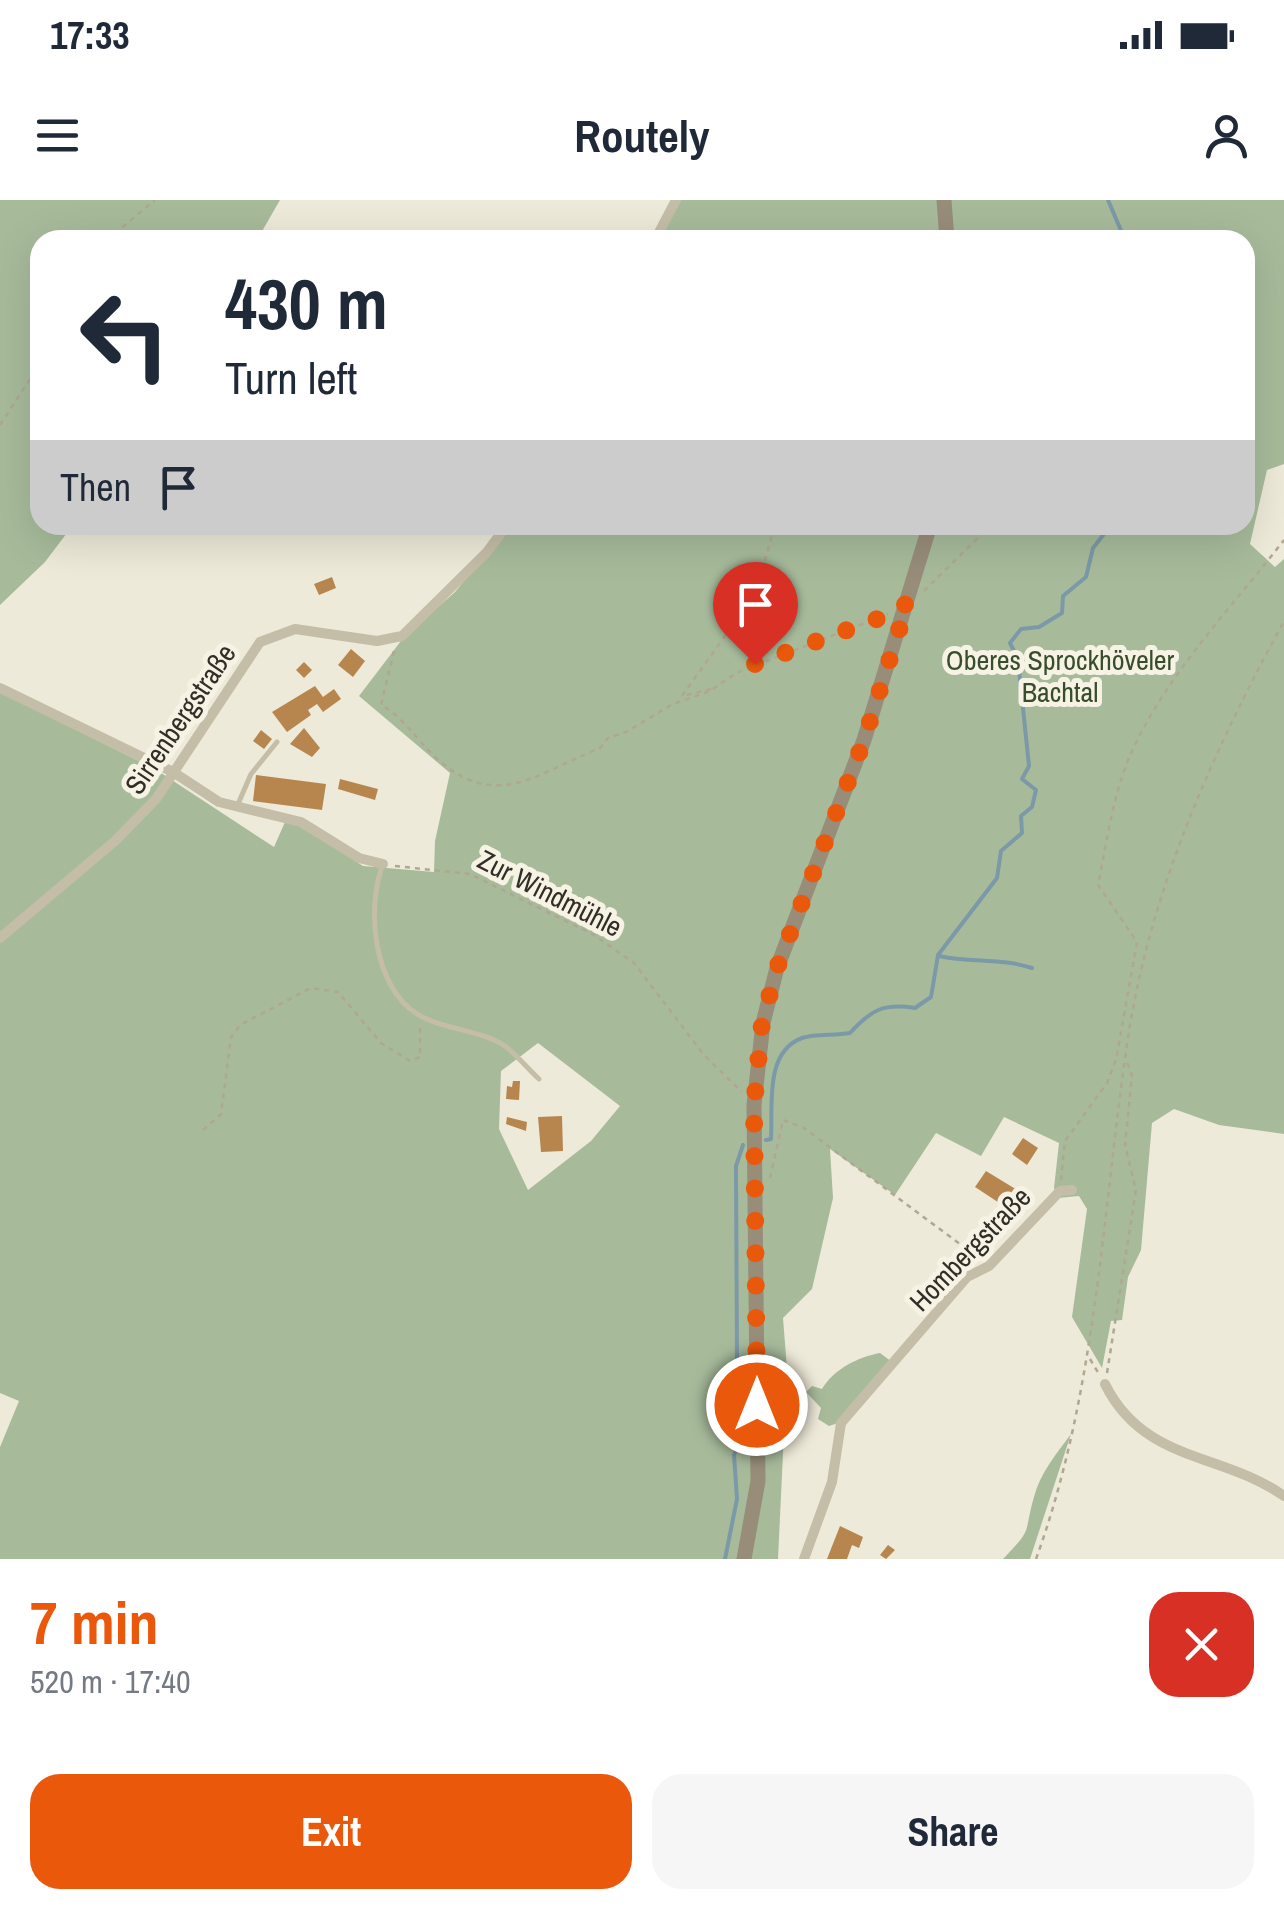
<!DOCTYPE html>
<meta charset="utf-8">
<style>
body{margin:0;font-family:"Archivo Narrow",sans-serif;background:#f6f6f7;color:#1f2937;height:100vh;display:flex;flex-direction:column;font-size:38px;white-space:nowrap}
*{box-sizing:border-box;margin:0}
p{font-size:32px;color:#747a83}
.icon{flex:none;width:55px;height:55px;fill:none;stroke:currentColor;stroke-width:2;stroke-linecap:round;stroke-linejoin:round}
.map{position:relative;height:1359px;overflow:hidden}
.sheet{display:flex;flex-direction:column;background:#fff;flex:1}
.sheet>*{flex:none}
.banner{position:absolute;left:30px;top:30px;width:1225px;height:305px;border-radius:30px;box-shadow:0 10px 40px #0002;background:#fff;color:#1f2937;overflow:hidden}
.pin{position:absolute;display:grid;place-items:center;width:85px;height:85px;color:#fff;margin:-102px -42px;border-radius:50% 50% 50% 0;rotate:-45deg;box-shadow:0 0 10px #0007}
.pin .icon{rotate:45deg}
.me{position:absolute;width:110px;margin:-55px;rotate:0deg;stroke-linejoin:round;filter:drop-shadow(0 0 8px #0008)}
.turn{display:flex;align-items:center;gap:35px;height:210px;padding:0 30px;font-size:45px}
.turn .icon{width:130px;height:130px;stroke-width:2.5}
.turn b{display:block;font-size:70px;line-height:85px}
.then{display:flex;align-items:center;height:95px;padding:0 30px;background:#0003;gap:20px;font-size:38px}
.round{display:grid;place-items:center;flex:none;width:105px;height:105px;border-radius:30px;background:#f6f6f7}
.head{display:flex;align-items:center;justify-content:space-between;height:170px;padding:0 30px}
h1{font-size:60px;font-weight:700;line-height:75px;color:#ea580c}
.cta{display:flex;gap:20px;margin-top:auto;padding:20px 30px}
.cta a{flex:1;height:115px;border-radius:30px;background:#ea580c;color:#fff;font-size:40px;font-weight:700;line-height:115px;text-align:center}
.cta a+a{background:#f6f6f7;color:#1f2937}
.status{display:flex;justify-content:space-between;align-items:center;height:70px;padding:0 50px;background:#fff;direction:ltr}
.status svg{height:28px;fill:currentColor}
header{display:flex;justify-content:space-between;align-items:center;height:130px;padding:0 30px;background:#fff;font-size:45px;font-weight:700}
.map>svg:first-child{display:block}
</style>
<div class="status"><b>17:33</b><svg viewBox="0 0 49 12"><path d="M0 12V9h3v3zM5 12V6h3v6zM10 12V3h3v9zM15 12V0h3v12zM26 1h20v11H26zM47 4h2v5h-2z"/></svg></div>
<header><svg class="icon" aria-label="menu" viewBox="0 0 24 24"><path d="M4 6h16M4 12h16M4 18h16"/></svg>Routely<svg class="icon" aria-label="person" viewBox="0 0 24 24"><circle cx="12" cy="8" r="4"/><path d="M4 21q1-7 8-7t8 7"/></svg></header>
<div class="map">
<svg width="1284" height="1359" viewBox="0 0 1284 1359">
<rect width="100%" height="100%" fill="#eeead9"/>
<path fill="#a7bb9b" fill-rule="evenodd" d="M0,0H280L257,40H40V325H73L45,362L0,405Z
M679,0H1284V264L1267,270L1250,344L1275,367L1284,359V934L1219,925L1174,909L1152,923L1141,1050L1128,1077L1122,1120L1111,1121L1102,1168L1072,1117L1087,1009L1079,996L1058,998L1054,988L1059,943L1004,917L981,956L936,933L895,995L830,949L833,998L812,1089L783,1118L787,1169L778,1359H0V1247L19,1201L0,1193V492L155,569L274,647L285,622L299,624L363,666L434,672L435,641L450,573L359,496L404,437L455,392L510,325H1245V40H658ZM538,843L620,906L591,941L528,990L499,929L501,871Z
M880,1153L892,1162L838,1223L829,1226L818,1219L821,1208L806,1192L812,1186L822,1189C834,1169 858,1157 880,1153Z
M1071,1234L1030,1359H1003C1034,1327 1023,1335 1034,1297C1040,1273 1057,1253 1071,1234Z"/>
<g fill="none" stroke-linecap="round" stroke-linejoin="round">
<path stroke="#7c99a7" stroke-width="4" d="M1108,0L1125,40
M1015,453L1010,443L1021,429L1039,427L1062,413L1063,396L1086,377L1093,348L1111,325
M939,756C970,763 1003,758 1032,768
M766,940L771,939C773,906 764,852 802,838C815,833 835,836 850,833C871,810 883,803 915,808L931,797L938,755L997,678L1001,651L1022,633L1021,616L1032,607L1036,590L1022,579L1029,566L1018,460
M725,1359L737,1299L734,1255L739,1244L741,1186L733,1169L737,1160L736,966L743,945"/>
</g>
<path fill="#b7864e" d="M332,377L336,388L319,395L314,384Z
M351,449L365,461L353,477L338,465Z
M304,462L312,470L304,478L296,470Z
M315,486L323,497L334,489L341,499L323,512L317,504L308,510L311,515L287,532L272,512Z
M304,528L320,548L312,557L290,544Z
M261,530L272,539L264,549L253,541Z
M256,575L326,584L322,610L253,601Z
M340,579L378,589L375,600L338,589Z
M513,881H520L519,900L506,899L507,886L512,887Z
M562,916L563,951L541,952L538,917Z
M507,917L527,922L526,931L506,924Z
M1023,938L1038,948L1027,965L1012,954Z
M986,971L1022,993L1010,1010L975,987Z
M840,1326L863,1337L859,1348L852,1345L847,1359H827Z
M888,1345L895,1350L886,1359L880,1355Z"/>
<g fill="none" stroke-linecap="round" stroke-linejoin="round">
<path stroke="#afa791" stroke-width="2.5" stroke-dasharray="5 5" stroke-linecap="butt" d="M107,40L155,0
M0,225L40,164
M924,391L991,325
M394,451L381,505C402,516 415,537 432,554C494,614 535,574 600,548L608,538L626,532L673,504L710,491L736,473L888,414
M711,489L682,496L755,394L775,325
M395,666L470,674L594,735L634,763L704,855L742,892
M203,930L221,914L231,837L240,825L311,788L338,792L381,843L410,861L420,857V827
M770,978L783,920L804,928L980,1059
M1061,980L1065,941L1107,883L1116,860L1137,742L1098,685C1106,645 1112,603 1126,565C1160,481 1229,411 1284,340
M1090,1159L1099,1174
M1107,1173L1136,990L1125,945L1132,875L1127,862
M1036,1359C1097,1191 1102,1013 1128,838C1150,691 1213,551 1284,421"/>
<path stroke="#c4bda7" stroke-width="5" d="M238,604L251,574L277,542
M383,664C366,708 373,786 417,814C443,830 479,829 505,846C517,855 528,869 539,879"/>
<path stroke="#c4bda7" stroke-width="10" d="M655,40L676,0
M0,488L173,572L219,602L301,622L359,658L383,664
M0,738L115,641L156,599L260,442L295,429L377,441L402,436L487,352L507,325
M1105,1184C1144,1263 1222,1252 1284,1296
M804,1359L832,1282L841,1223L967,1077L989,1066L1060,991L1072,990"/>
<path stroke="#978d79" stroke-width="15" d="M944,0L947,40
M744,1359L758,1281L754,905L763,823L777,768L864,540L930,325"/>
</g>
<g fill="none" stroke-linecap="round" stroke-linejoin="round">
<path stroke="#ea580c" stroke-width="18" stroke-dasharray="0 32.4" d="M755,464L896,412L908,402L864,540L777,768L762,823L754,905L757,1205"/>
</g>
<g text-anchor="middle" stroke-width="10" stroke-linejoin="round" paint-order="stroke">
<g font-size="28" fill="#384d2d" stroke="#f6f3e5">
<text x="1060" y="470">Oberes Sprockhöveler<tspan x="1060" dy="32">Bachtal</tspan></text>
</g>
<g font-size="28" fill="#312d27" stroke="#f6f3e5">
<text transform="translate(180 519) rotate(-56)" y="10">Sirrenbergstraße</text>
<text transform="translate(550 693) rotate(27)" y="10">Zur Windmühle</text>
<text transform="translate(970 1049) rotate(-46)" y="10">Hombergstraße</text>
</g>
</g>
</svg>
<div class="pin" style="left:755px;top:464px;background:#d93025"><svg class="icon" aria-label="arrive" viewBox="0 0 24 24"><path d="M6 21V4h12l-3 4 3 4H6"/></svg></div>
<svg class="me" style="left:757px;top:1205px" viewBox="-20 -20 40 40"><circle r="17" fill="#ea580c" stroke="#fff" stroke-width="3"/><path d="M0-11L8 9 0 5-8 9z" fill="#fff"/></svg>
<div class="banner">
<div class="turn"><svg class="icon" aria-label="left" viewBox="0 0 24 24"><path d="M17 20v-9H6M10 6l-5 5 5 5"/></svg><div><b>430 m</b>Turn left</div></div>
<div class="then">Then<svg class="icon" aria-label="arrive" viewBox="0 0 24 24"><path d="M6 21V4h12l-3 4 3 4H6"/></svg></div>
</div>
</div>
<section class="sheet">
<div class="head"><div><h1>7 min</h1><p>520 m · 17:40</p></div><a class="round" style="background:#d93025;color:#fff"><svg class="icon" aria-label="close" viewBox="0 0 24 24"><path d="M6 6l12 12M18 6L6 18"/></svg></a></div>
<div class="cta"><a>Exit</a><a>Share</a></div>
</section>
